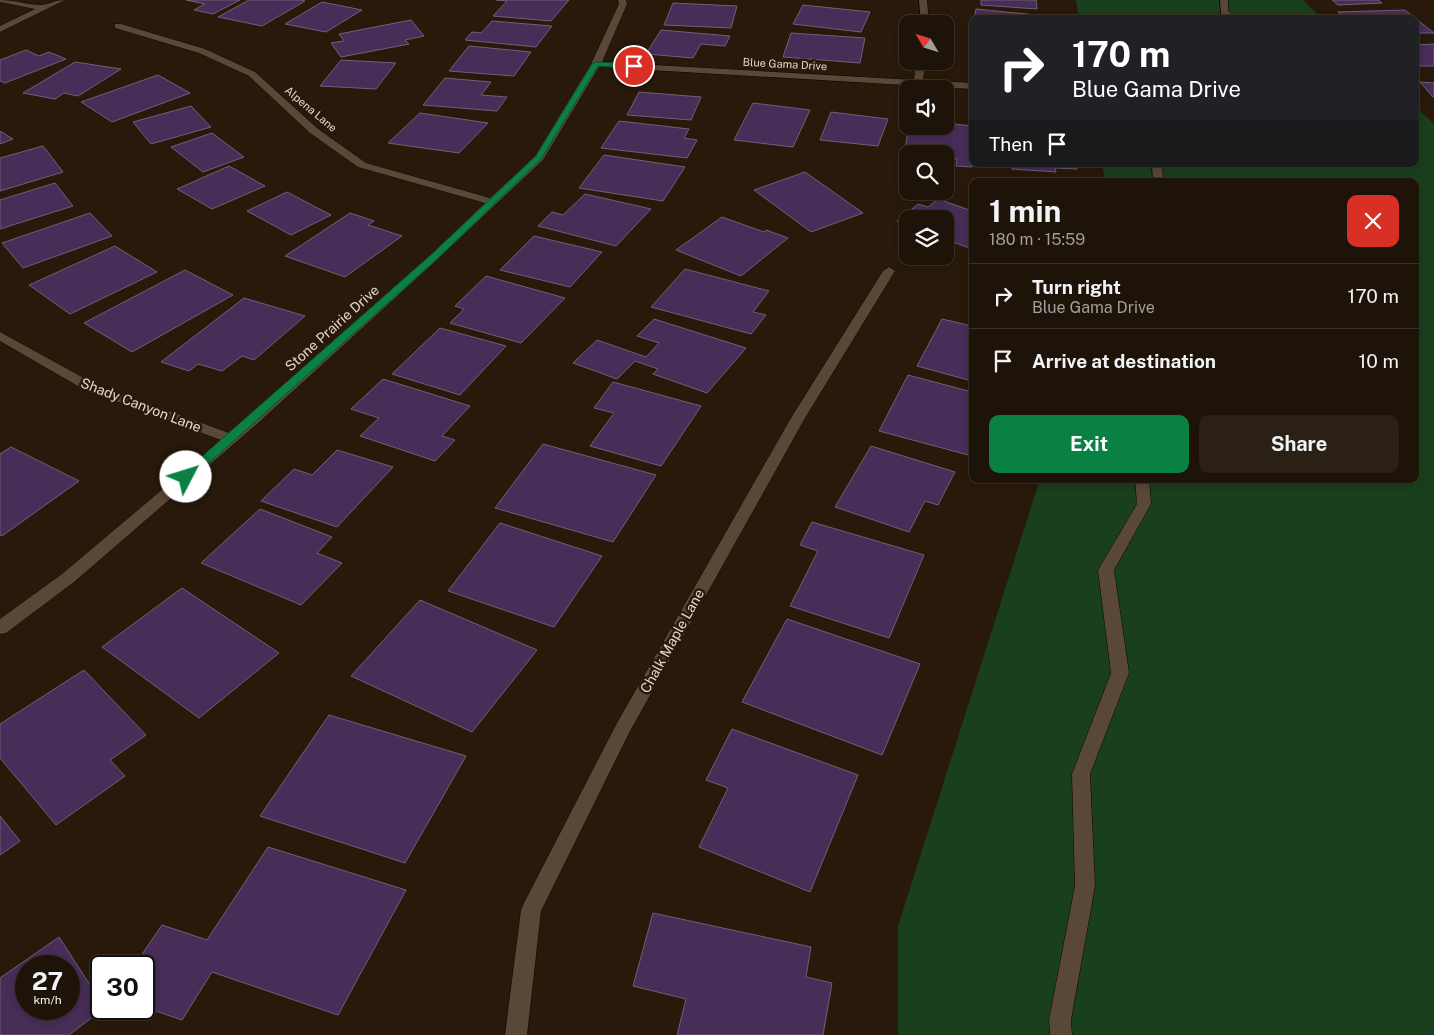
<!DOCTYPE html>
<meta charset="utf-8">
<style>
body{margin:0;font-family:"Public Sans",sans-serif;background:#2b2016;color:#f1f3f6;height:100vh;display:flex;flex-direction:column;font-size:19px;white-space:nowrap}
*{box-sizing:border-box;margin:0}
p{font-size:16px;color:#a19e9c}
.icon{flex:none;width:28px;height:28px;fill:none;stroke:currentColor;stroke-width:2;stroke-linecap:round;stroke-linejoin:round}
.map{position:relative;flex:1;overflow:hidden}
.details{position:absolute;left:969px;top:178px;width:450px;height:305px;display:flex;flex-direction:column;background:#1e1308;border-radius:10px;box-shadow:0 2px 8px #0003,0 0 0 1px #3c3229}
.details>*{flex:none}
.banner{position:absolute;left:969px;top:15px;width:450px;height:152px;border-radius:10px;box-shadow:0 2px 8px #0003,0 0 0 1px #3c3229;background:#202124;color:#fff;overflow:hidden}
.needle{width:32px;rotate:308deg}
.tools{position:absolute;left:899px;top:15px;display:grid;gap:10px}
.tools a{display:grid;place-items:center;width:55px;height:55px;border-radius:10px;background:#1e1308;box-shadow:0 2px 8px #0003,0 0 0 1px #3c3229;font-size:25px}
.speed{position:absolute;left:15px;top:955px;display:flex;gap:10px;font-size:25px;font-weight:700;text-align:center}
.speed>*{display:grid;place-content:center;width:65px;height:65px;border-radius:50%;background:#1e1308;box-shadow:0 2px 8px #0003,0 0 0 1px #3c3229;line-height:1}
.speed small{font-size:12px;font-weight:400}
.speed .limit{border:2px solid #111;border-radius:8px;background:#fff;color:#111}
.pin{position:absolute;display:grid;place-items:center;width:42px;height:42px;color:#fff;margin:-21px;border:2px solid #fff;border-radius:50%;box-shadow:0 1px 5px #0007}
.me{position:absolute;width:55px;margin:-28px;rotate:50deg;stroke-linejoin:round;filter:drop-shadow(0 0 4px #0008)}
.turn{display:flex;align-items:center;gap:18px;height:105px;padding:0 20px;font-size:22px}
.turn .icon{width:65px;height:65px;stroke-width:2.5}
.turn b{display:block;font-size:35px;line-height:42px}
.then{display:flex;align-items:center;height:48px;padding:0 20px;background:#0003;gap:10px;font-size:19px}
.round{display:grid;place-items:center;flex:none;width:52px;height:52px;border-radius:10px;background:#2b2016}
.headline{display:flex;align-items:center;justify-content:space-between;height:85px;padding:0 20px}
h1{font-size:30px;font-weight:700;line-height:38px}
.cta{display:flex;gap:10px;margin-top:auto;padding:10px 20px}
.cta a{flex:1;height:58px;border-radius:10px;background:#0b8043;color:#fff;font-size:20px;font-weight:700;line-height:58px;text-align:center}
.cta a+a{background:#2b2016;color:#f1f3f6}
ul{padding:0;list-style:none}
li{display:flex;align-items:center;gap:15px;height:65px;padding:0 20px;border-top:1px solid #3c3229}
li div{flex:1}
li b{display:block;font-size:19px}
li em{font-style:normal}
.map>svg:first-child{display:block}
</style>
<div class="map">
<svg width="1434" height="1035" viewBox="0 0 1434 1035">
<rect width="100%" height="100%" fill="#28190a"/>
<path fill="#1a3f1c" d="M1076,0H1303L1322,19H1079Z
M1415,106L1434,124V1035H898V926L1040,479H1415V181H1105L1102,164H1415Z"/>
<path fill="#472d58" stroke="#6d6176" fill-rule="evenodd" d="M186,0H240L213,14L194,10L205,4Z
M249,0H301L305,1L262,26L218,17Z
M496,0H569L551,21L493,16L507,1Z
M981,0H1036L1037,9L981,5Z
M1332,0H1378L1382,3L1338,5Z
M322,2L362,10L326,32L285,24Z
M673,3L737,6L731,28L664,25Z
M803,5L870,12L861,32L793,24Z
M976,9L1047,16L1046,19H974Z
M1405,10L1434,33H1415V19H1346L1338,12Z
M411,20L424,36L405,40L409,44L341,57L331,43L344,41L339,34Z
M492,21L552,26L536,47L465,40L472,32L481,33Z
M661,30L730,36L725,46L701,44L693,58L646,54Z
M791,33L865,38L860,63L783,57Z
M1434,44V66H1415V45Z
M469,46L531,52L514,76L449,71Z
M26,50L39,56L49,52L66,59L5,83L0,81V60Z
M341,60L396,63L376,89L320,86Z
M75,62L121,69L78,96L64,93L55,99L23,93Z
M158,75L190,93L112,122L81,102Z
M445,78L491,82L481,95L507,97L497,111L423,105Z
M1420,82L1434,83V97H1433Z
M639,92L701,97L691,120L627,115Z
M753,103L810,110L793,147L734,140Z
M191,106L211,127L151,144L133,122Z
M831,112L888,119L878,146L820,140Z
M420,113L488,123L459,153L388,143Z
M619,121L689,129L684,138L697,140L687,158L601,148Z
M945,123L972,126V167L956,166L957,159L945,158V154H904L909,126H945Z
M0,131L13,139L0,144Z
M212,133L244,157L203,172L171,147Z
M43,146L63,172L0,191V158Z
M604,155L685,167L663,201L579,188Z
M1012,164H1076L1077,169L1055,168L1056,172L1012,169Z
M229,166L265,186L212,209L177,189Z
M805,172L863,213L811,232L754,190Z
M55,183L73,206L0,229V200Z
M287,192L331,215L291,235L247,211Z
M585,194L651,209L616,246L538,226L552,212L563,215Z
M938,199L972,211V249L945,239V219H908V225L897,221L918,204L928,207Z
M90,213L112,236L23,268L2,243Z
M350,213L374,221L368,225L402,236L345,277L285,256Z
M722,217L764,232L766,230L788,238L741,276L676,250Z
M534,236L602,252L570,287L500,270Z
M115,246L157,272L70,314L29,285Z
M685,269L769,291L753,312L766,315L751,334L651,307Z
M185,270L233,295L132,352L84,323Z
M486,276L565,298L521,343L450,323L464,309L455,306Z
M244,298L305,316L254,360L242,356L222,371L198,364L189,371L161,362Z
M654,319L746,348L707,393L653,374L658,369L635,361L617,379L573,363L597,340L646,357L659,343L637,336Z
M942,319L972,326V381L917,366Z
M440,328L506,346L460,395L392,374Z
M908,375L972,392V456L879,431Z
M383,379L470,406L442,436L455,440L435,461L360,436L379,418L351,409Z
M613,382L701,406L661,466L590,446L614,413L594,408Z
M543,444L656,475L613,542L495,508Z
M871,446L955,472L938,505L925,501L909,532L835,507Z
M11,447L79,481L2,536L0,535V454Z
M337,450L393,467L337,527L261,501L294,469L312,475Z
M260,509L332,537L317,553L342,563L301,605L201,563Z
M812,522L924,555L889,638L790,606L818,551L800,545Z
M500,523L602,556L554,627L448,591Z
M182,588L279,653L199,718L102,647Z
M420,600L537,650L472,732L351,676Z
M787,619L920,664L882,755L742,702Z
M84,670L146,735L110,760L125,776L56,825L0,758V724Z
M329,715L466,756L405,863L260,816Z
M732,729L858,775L810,892L699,847L728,788L706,780Z
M0,816L20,841L0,855Z
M268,847L406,890L338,1015L212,972L182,1020L144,1007V966H134L162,925L207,940Z
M653,913L811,947L806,977L832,983L823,1035H677L686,999L633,986Z
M59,937L101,1002V1009H103L69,1035H0V978ZM26,966H69V1009H26Z"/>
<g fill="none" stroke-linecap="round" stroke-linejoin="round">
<defs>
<path id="minor" d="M0,0C14,0 28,5 41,5C48,5 55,0 65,0L0,32V26L35,9L0,2Z
M618,0H626L627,4L602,62L914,80L916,61H926L923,80L972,83V89L599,67L543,160L438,259L258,423L74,582L6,633L0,634V619L62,574L221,440L83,389L0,341V332L93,383L229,433L430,255L485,203L358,167L310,133L249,76L199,53L115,28V24H121L205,49L255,72L318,129L366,163L490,198L535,156L591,64L619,4Z
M919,0H927L929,24H921Z
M1220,0H1228V11L1237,19H1227L1221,14Z
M1152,164H1162L1163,181H1153Z
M889,267L895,271L805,418L629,733L541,911L527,1035H505L521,910L524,903L617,723L791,418L883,271Z
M1135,479H1149L1151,504L1114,570L1129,673L1090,774L1095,886L1071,1020L1072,1035H1050L1049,1020L1075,886L1072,774L1111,673L1098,570L1137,504Z"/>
</defs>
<use href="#minor" stroke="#100400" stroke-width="1"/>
<use href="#minor" fill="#594737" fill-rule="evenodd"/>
</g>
<path fill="#0b8043" stroke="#07532c" d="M596,62L634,64L637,66L634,68L598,66L541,159L437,259L190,480H182L181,477L182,474L431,255L536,156L592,64Z"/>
<g text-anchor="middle" stroke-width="5" stroke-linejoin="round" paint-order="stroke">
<g font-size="11" fill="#e1d6cd" stroke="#28190a">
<text transform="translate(785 64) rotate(3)" y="4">Blue Gama Drive</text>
<text transform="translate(311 109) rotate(40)" y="4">Alpena Lane</text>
</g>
<g font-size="14" fill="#e1d6cd" stroke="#28190a">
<text transform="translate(332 328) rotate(-42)" y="5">Stone Prairie Drive</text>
<text transform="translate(141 405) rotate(21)" y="5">Shady Canyon Lane</text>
<text transform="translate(672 641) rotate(-61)" y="5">Chalk Maple Lane</text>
</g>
</g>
</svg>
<div class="tools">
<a><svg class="needle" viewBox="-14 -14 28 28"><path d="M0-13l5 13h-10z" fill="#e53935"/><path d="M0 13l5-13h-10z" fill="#a19e9c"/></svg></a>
<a><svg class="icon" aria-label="sound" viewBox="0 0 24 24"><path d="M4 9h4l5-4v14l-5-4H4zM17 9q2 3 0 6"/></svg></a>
<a><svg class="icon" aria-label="search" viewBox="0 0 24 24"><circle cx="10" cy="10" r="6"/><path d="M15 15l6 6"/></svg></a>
<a><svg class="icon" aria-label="layers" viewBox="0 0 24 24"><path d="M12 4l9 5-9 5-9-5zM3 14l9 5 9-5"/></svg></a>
</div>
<div class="speed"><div>27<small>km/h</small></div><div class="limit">30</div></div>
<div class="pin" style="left:634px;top:66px;background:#d93025"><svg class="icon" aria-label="arrive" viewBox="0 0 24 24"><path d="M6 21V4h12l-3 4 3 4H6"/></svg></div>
<svg class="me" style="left:186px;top:477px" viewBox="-20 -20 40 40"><circle r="19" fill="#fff"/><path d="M0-13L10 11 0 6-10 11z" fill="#0b8043"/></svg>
<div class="banner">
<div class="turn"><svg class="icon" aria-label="right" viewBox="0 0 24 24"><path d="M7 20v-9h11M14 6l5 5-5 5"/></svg><div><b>170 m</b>Blue Gama Drive</div></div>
<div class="then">Then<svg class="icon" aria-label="arrive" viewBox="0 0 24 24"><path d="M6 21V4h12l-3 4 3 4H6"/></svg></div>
</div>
<section class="details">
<div class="headline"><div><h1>1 min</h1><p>180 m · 15:59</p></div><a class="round" style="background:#d93025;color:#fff"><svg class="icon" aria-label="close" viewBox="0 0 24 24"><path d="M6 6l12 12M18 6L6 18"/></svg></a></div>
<ul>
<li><svg class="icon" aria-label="right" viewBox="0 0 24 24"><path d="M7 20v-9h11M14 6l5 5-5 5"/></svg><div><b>Turn right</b><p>Blue Gama Drive</p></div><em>170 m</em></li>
<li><svg class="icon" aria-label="arrive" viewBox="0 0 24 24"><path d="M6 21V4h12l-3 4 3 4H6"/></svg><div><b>Arrive at destination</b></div><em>10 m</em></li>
</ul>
<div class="cta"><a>Exit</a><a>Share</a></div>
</section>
</div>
